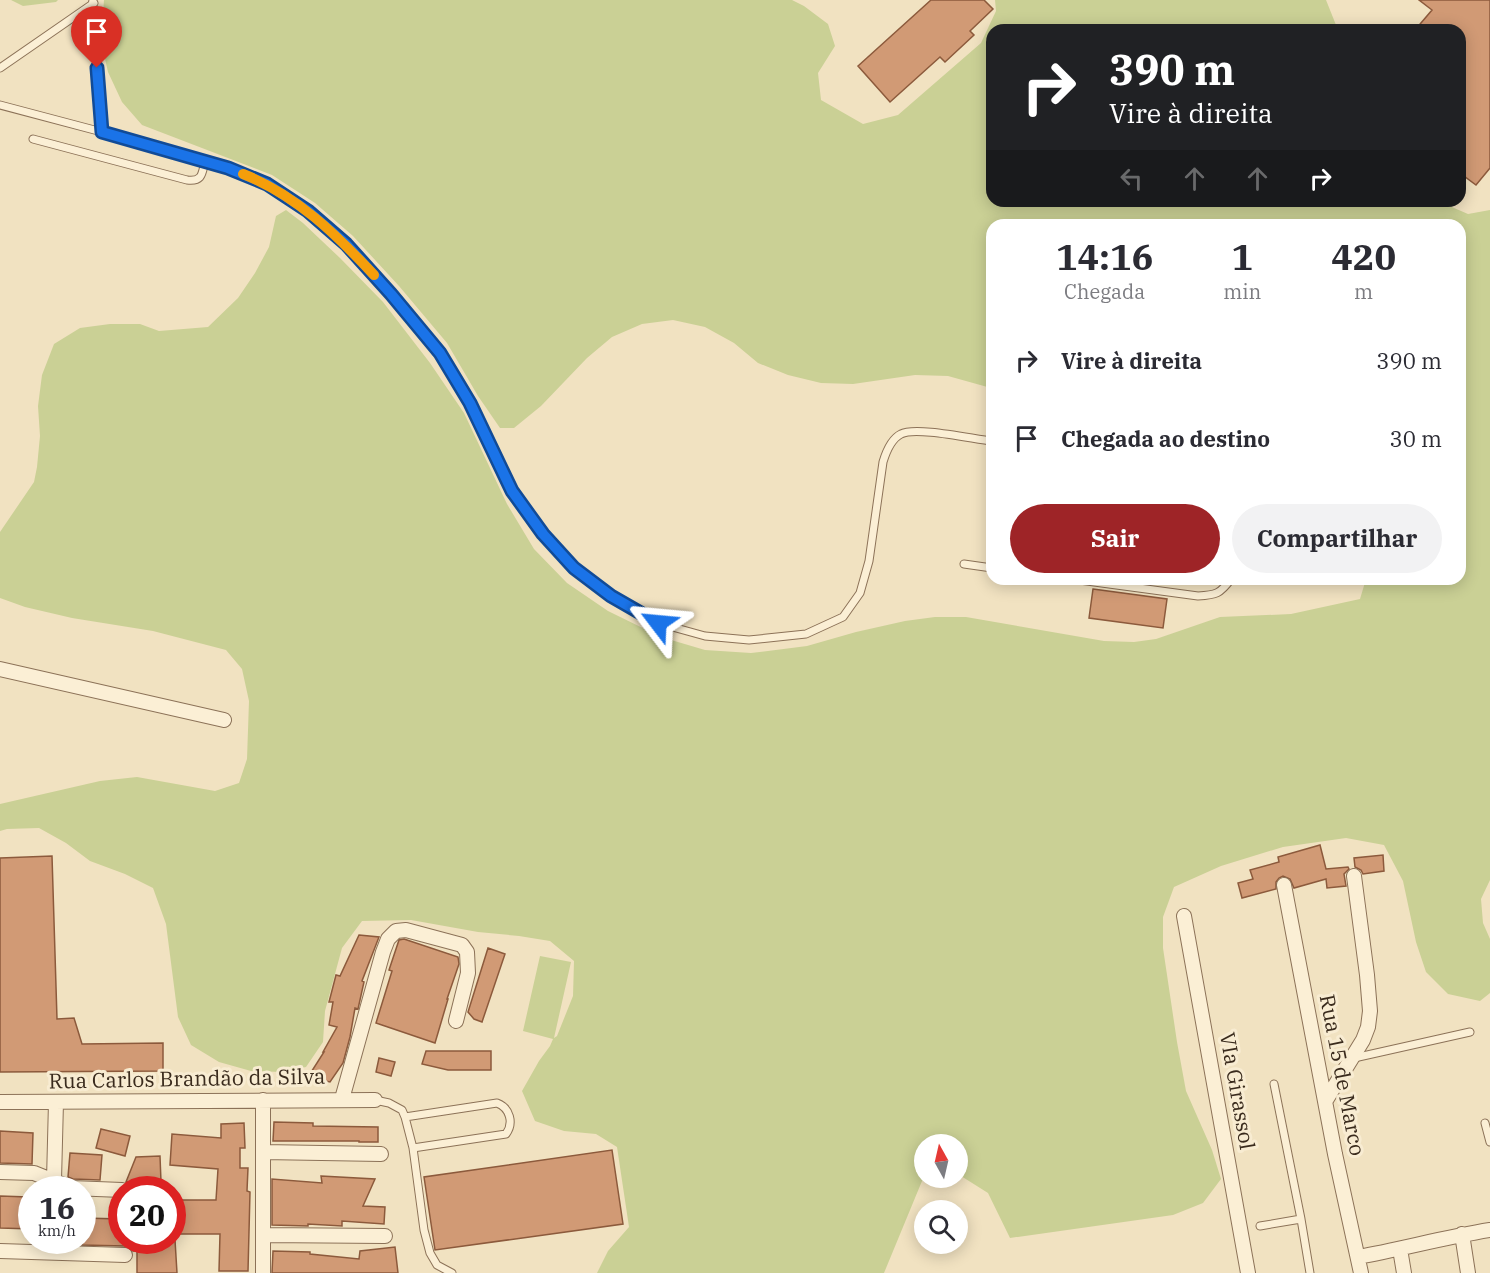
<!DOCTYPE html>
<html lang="pt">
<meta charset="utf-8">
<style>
body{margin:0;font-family:"IBM Plex Serif",serif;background:#f2f2f3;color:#2b2b33;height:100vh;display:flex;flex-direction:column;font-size:22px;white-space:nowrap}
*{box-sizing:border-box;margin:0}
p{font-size:20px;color:#7c7c81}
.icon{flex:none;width:33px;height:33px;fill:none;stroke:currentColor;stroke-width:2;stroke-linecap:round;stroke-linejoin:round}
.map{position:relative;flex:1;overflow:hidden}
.sheet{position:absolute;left:986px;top:219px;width:480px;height:366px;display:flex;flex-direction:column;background:#fff;border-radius:18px;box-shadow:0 3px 15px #0003}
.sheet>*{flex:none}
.top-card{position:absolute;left:986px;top:24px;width:480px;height:183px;border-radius:18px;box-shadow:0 3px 15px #0003;background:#202124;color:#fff;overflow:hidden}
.needle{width:39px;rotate:352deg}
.tools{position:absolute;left:914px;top:1134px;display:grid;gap:12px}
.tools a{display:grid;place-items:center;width:54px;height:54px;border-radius:50%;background:#fff;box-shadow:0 3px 15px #0003;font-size:30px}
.speed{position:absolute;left:18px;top:1176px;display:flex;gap:12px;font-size:30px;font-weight:700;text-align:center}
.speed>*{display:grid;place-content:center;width:78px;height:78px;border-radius:50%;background:#fff;box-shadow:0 3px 15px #0003;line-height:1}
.speed small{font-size:15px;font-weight:400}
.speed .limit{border:9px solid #d22;background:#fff;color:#111}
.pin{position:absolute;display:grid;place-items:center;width:51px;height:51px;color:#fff;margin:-62px -26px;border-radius:50% 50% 50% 0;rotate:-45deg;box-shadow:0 0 6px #0007}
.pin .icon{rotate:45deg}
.me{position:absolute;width:66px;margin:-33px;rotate:299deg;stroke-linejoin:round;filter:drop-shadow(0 0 4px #0008)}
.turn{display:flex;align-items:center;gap:21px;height:126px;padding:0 24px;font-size:27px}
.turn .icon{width:78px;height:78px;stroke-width:2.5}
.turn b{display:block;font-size:42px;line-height:51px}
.lanes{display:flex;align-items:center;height:57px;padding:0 24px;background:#0003;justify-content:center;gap:30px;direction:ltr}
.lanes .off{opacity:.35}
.eta{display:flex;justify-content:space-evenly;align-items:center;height:102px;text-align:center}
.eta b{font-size:36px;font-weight:700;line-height:42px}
.action{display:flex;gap:12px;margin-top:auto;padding:12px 24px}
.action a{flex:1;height:69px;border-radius:36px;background:#9e2427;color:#fff;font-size:24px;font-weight:700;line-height:69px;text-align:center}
.action a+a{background:#f2f2f3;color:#2b2b33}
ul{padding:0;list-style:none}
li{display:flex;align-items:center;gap:18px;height:78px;padding:0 24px}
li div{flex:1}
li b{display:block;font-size:22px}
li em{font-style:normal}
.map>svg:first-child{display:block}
</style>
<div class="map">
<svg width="1490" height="1273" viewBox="0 0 1490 1273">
<rect width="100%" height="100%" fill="#f1e2c1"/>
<path fill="#cad095" d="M11,0H58L56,2L23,6Z
M104,0H792L804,6L828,24L835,46L818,73L821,100L863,124L898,115L981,43L996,11L995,0H1326L1338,30H992V201H1438L1468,214L1490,210V880L1481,899L1483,923L1490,939V993L1480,1001L1448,994L1426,972L1416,942L1403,881L1384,845L1346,838L1283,847L1221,866L1174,887L1163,917V948L1177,1042L1186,1091L1212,1150L1221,1179L1203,1203L1173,1215L1010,1238L988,1193L961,1176L957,1175V1144H924V1178H925L922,1181L884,1273H597L608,1251L629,1227L617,1147L596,1134L564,1131L535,1121L522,1091L539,1061L550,1046L553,1039L523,1031L540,956L571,962L554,1038L557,1036L573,996L574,961L550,941L519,936L478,932L411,920L362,921L342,948L325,1011L323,1042L306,1067L282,1072L251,1071L219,1062L191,1045L178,1017L166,924L153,888L125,874L90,861L66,843L39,828L7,829L0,831V804L100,781L137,777L215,791L239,783L247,759L249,701L242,669L226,650L153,631L72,618L25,607L0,598V532L34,482L37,467L40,436L38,406L42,375L54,344L80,328L110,324H140L159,331L208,327L238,298L255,273L269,247L276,216L286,210L303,223L340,258L383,302L430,363L464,413L507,504L534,549L567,583L608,611L661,637L705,650L751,653L807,646L856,632L905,621L935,617H966L1104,641L1134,642L1156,639L1220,617L1291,614L1360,599L1366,579H1460V225H992L991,388L948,376L915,375L853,384L821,383L788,375L758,363L734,343L705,327L673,320L642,324L612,337L587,358L541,406L514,428H500L478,396L447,343L399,286L353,236L315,203L272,175L142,125L122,102L108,72L101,41Z"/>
<path fill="#d19a75" stroke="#8c5a3c" stroke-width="1.5" d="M931,0H984L993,9L970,31L974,35L945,62L940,57L890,102L858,66Z
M1419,0H1490V168L1476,185L1460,173V30H1415L1432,10Z
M1093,589L1167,599L1163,628L1089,618Z
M1320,845L1326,869L1348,867L1349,869L1344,874L1346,886L1327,888L1326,879L1294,888L1290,879L1283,876L1279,878L1276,882V889L1242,898L1238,883L1253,879L1250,870L1279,862L1278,857Z
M1383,855L1384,871L1363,874L1361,870L1355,867L1354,858Z
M52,856L57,1019L74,1018L82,1044L163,1043V1071L0,1072V858Z
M359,935L379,937L362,981L364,982L358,1009L355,1008L350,1037L343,1063L330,1082L308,1077L324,1052H323L337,1027L329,1025L333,1002H329L336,975L340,976Z
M404,939L458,957L459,964L447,999H448L435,1043L376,1023L392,971L389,970L399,940Z
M488,948L505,954L482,1022L474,1019L468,1012Z
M426,1051H491V1070H448L422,1064Z
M379,1058L395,1062L391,1076L376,1072Z
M274,1122L313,1123V1126L378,1127V1142H359V1141H273Z
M244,1123L245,1148H240V1168H248L247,1191L250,1192L248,1271H219L220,1234H172V1218L177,1217L176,1200H216L218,1169L170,1165L172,1134L221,1138V1124Z
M101,1129L130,1136L125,1156L96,1148Z
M0,1131L33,1133L32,1164L0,1163Z
M612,1150L623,1224L435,1250L424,1177Z
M70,1153L102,1155L100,1180L73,1179L68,1177Z
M160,1156L161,1182H126L136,1157Z
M321,1176L375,1179L363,1206L385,1207L384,1224L342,1221V1226L308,1224V1226L272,1225V1179L322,1183Z
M0,1196L28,1197L27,1214H32V1229L0,1228Z
M82,1218L122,1219V1240H175L177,1273H137V1251H133L130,1248L125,1246L82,1245Z
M395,1247L398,1273H272L273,1251L310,1252V1254L359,1259L360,1251Z"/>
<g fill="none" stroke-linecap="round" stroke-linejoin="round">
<defs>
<path id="lane" d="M93,0L92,5L102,132
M0,68L94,3
M0,105L102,132L228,168L267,184L308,211L346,244L391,294L440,353L470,403L512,491L543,533L574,568L611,596L658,623L705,636L749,640L806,634L843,617L860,593L869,561L883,462C886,452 891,439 901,434C915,426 973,439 992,441
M33,139L187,180C203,182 202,173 205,161
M964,564L992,568
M1072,579L1198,596C1216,595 1220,594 1231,579
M1354,1058L1470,1032
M1274,1084L1301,1219L1310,1273
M375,1100L389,1103L402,1110L405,1117L413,1148L424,1230L430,1253L437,1265L452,1273
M405,1117L497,1103C510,1108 514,1123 506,1134L413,1148
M1485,1123L1490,1142
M1260,1226L1301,1219"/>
<path id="street" d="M0,669L224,720
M1284,885L1335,1154L1361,1273
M1184,916L1248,1273
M342,1099L383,952L388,939L396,931L406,930L462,945L467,952L468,973L456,1021
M1326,1100L1363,1040L1368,1027L1370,1011L1367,975L1354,876
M0,1102L375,1100
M263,1152L381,1154
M0,1172L34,1173L71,1188L122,1190
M54,1180L56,1102
M1462,1234L1468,1273
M263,1235L385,1236
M1400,1249L1404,1273
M0,1251L125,1255
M1358,1257C1402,1249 1446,1237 1490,1230
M263,1273V1100"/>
</defs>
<use href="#lane" stroke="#8c7258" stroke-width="9"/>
<use href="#street" stroke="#8c7258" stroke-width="16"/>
<use href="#lane" stroke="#fbefd5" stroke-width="7"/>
<use href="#street" stroke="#fbefd5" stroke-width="14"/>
</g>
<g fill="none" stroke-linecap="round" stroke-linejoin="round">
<defs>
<path id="route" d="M97,68L102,132L228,168L267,184L308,211L346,244L391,294L440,353L470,403L512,491L543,534L574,568L611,596L658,623"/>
</defs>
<use href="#route" stroke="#114b97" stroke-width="15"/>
<use href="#route" stroke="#1a73e8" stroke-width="10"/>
<path stroke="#f59e0b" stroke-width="10" d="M243,174C296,195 336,234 374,275"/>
</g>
<g text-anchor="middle" stroke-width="6" stroke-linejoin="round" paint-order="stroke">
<g font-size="21" fill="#3a2b1d" stroke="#f8ecd2">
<text transform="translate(1342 1075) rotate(79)" y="7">Rua 15 de Marco</text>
<text transform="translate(187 1079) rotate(-1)" y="7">Rua Carlos Brandão da Silva</text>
<text transform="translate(1237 1091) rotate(80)" y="7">VIa Girassol</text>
</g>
</g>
</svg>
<div class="tools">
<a><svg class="needle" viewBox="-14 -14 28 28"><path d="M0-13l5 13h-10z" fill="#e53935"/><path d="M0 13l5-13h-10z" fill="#7c7c81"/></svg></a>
<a><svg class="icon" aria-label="search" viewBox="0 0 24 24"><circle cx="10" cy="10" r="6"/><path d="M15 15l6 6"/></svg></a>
</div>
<div class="speed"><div>16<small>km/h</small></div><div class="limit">20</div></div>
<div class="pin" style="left:97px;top:68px;background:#d93025"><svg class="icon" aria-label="arrive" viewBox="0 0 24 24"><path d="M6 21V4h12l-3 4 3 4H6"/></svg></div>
<svg class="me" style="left:658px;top:623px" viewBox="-20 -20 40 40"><path d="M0-17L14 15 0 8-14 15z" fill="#1a73e8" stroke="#fff" stroke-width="4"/></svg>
<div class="top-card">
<div class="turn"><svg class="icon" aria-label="right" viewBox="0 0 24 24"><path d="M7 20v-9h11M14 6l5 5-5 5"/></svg><div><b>390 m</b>Vire à direita</div></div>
<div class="lanes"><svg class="icon off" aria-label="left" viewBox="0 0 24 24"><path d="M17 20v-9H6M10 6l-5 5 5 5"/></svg><svg class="icon off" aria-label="ahead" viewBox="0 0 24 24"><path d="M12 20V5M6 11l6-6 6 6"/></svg><svg class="icon off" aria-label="ahead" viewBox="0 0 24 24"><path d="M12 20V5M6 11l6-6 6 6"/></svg><svg class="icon" aria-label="right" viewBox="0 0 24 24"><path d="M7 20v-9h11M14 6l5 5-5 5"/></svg></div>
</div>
<section class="sheet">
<div class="eta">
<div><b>14:16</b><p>Chegada</p></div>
<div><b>1</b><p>min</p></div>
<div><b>420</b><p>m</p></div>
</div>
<ul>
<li><svg class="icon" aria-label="right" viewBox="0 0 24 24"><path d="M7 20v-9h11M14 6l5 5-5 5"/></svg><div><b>Vire à direita</b></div><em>390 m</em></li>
<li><svg class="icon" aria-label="arrive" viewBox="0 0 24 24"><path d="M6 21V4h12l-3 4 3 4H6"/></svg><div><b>Chegada ao destino</b></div><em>30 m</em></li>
</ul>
<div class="action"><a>Sair</a><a>Compartilhar</a></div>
</section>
</div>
